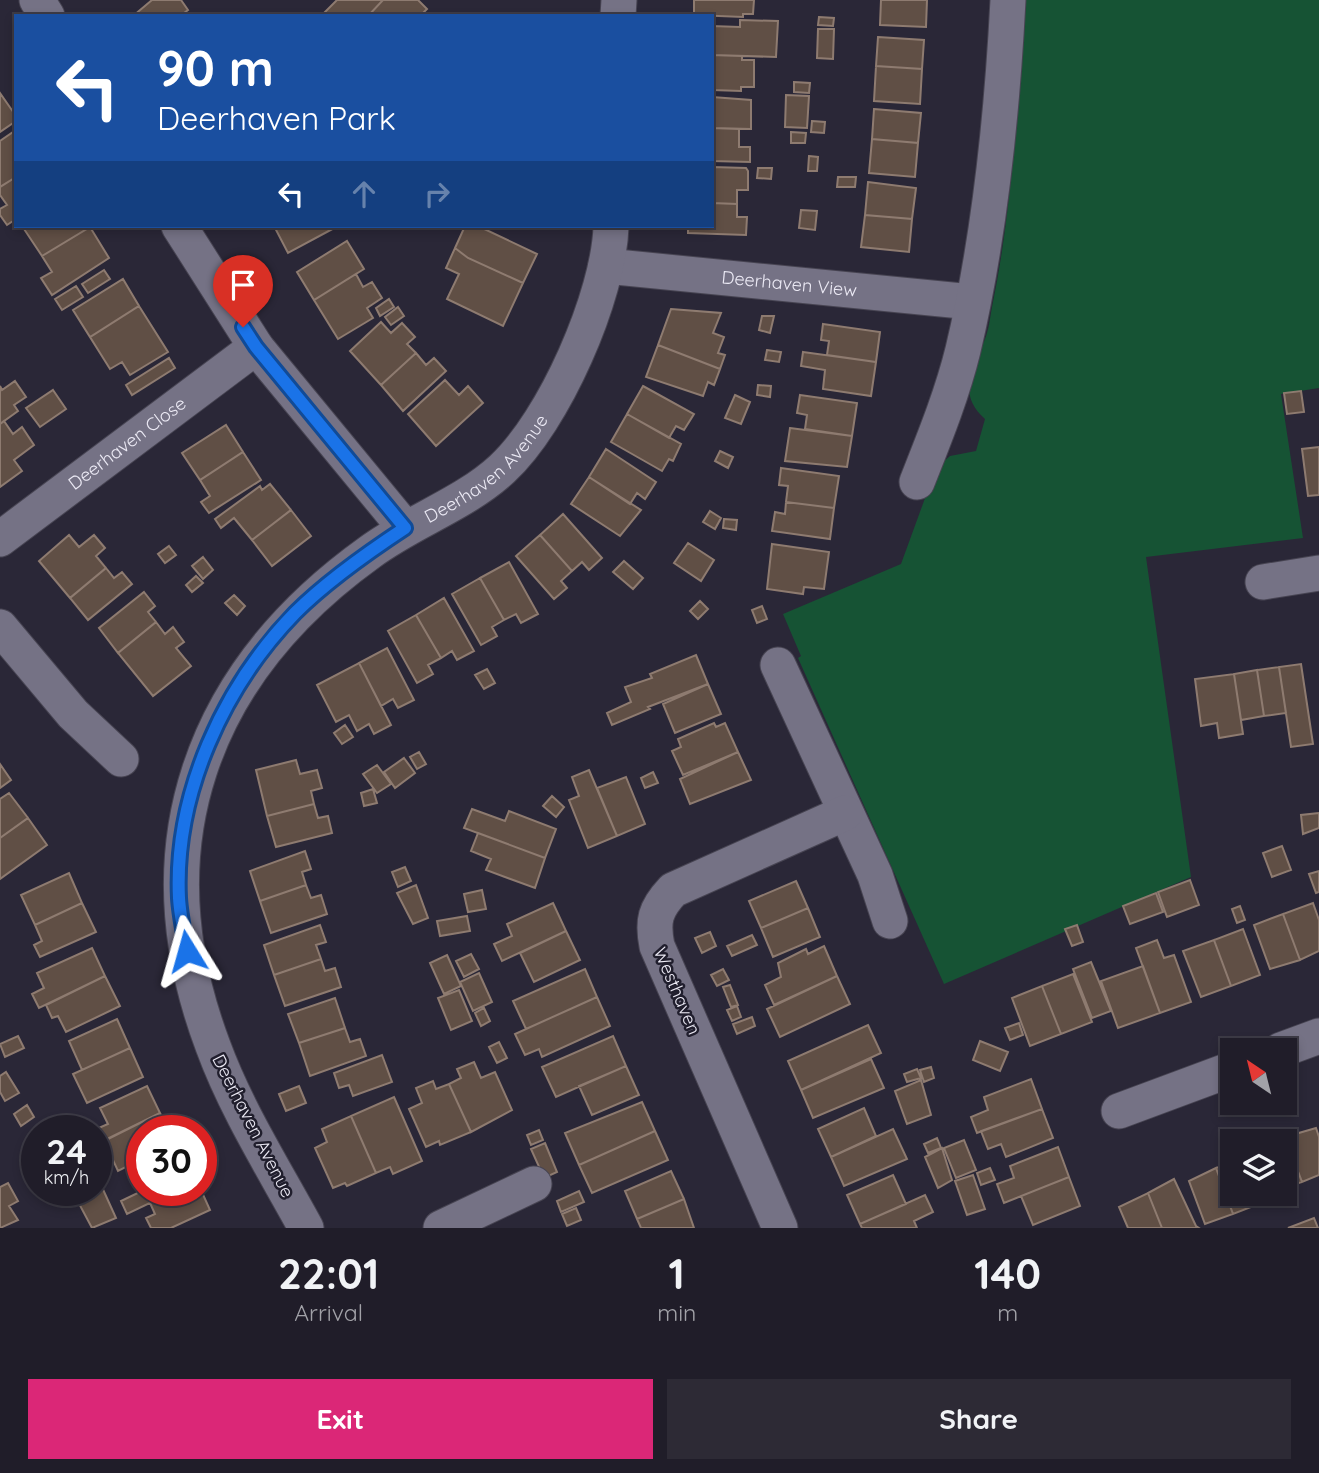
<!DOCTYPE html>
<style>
body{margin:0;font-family:Quicksand,sans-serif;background:#2d2a35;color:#f1f3f6;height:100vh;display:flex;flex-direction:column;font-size:26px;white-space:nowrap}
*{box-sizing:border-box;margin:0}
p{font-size:23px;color:#a2a2a8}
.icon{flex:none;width:38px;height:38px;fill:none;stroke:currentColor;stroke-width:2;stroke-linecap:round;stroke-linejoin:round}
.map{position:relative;height:1228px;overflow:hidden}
.panel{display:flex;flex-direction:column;background:#201d29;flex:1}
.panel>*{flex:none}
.guide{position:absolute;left:14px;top:14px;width:700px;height:214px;border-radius:0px;box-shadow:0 4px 10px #0003,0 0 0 2px #3d3b46;background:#1a4fa0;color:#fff;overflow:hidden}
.needle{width:46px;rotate:325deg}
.buttons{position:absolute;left:1220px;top:1038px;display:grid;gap:14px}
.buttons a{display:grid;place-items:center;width:77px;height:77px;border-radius:0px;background:#201d29;box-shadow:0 4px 10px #0003,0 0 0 2px #3d3b46;font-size:35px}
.speed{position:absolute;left:21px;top:1115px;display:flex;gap:14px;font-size:35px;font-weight:700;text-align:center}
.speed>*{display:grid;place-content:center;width:91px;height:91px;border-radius:50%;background:#201d29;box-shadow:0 4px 10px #0003,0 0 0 2px #3d3b46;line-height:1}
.speed small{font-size:18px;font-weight:400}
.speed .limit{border:10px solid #d22;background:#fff;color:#111}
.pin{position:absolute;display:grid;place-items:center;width:60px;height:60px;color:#fff;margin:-72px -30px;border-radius:50% 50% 50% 0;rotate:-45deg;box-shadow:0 0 7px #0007}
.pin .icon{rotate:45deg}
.me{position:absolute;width:77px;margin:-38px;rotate:352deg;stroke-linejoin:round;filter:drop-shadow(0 0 5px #0008)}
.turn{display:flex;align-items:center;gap:24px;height:147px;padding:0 28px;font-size:32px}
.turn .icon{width:91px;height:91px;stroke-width:2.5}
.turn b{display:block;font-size:49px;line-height:60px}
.lanes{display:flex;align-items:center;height:66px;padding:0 28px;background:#0003;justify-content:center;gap:35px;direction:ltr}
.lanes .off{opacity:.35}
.eta{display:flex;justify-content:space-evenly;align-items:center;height:119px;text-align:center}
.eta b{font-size:42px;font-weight:800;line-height:49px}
.action{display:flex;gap:14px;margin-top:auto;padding:14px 28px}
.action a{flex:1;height:80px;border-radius:0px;background:#db2777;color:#fff;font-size:28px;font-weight:800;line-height:80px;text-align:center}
.action a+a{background:#2d2a35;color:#f1f3f6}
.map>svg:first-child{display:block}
</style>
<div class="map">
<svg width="1319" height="1228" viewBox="0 0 1319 1228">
<rect width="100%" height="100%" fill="#2a2737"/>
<path fill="#165334" d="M1024,0H1319V388L1281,394L1303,538L1146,557L1191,877L944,984L798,658L801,656L783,614L901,564L936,468L950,456L976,451L985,419C956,393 973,369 985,339C989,329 990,318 992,307C1013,206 1017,103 1024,0Z"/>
<path fill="#604f45" stroke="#8e7b70" stroke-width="2" d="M152,0H181L188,10L180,16H133Z
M337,0H383L368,16H321Z
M383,0H418L427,9L420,16H368Z
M694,0H754L753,14H743V17L694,15Z
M881,0H927L926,27L880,25Z
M819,17L834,18L833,26L818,25Z
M740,20L778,21L776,57L712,55V26L740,27Z
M818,29H834L833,59L817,58Z
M878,37L924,40L922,69L876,66Z
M712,55L742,56V60H754V87H741V91L712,90Z
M876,66L922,69L920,104L874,101Z
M794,82L810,83L809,93L794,92Z
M0,93L16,116V121L0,132Z
M786,95L809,96L807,128L785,127Z
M712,97L751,100V129L712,128Z
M874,109L921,113L918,143L872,139Z
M812,121L825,122L824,133L811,132Z
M712,128L739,129V147H750V162L712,161Z
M16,130V177L0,187V141Z
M791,132L806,133L805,143H791Z
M872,139L918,143L915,177L869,173Z
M809,156L818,157L817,171H808Z
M712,167L746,168L748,171V190H737V204L712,203Z
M758,168H772L771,179L757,178Z
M16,177V219L7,225L0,215V209L7,205L0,195V187Z
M838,177H856L855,187H837Z
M868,182L916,188L912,219L865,215Z
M712,203L737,204V217H747L746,235L688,233V226H712Z
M801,210L817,211L815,230L799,228Z
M865,215L912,219L909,252L861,247Z
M30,226H89L90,227L42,256L24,229Z
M274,226H338L288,253Z
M465,226H478L537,254L523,283L468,258L455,248Z
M90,227L109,258L52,295L41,278L52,272L42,256Z
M347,241L364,269L314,300L297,272Z
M455,248L468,258L523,283L503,326L447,299L459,274L446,268Z
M104,270L110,279L88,293L82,284Z
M356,274L363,287L372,282L382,298L367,308L373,318L338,339L314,300Z
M123,279L139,306L90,337L73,310Z
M76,286L83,297L62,310L55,299Z
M389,299L394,307L380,316L376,308Z
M139,306L168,352L130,375L122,362L110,369L90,337Z
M398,307L404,316L391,325L385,317Z
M671,309L721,313L713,333L724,337L718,353L725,355L720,369L658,345Z
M762,316H774L770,333L759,330Z
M381,322L391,333L402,323L415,337L407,344L416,353L381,385L350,351Z
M823,324L880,332L876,362L827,355L829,341L821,340Z
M658,345L720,369L714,385L708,382L703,396L646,377Z
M767,350L781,352L779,362L765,360Z
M803,352L876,362L871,396L823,389L825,370L801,366Z
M416,353L426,365L434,358L446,371L403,411L381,385Z
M169,358L175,368L132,395L126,385Z
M445,380L459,395L468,386L483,403L436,446L408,414Z
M15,381L26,397L14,405L18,411L0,424V386L2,390Z
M758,385L771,386L770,397L757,395Z
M643,386L694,414L684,430L676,426L669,438L627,414Z
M53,390L66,409L40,427L26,408Z
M1301,391L1304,412L1287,414L1284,393Z
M735,395L750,402L741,424L725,418Z
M800,395L857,403L852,436L805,429L807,415L797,413Z
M627,414L681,444L673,461L669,459L662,471L611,442Z
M4,421L13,434L22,427L34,445L14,460L22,471L0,487V424Z
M226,425L243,452L200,480L182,453Z
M790,428L852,436L847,467L785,461Z
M1319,447V495L1308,496L1302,449Z
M606,449L656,482L645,499L637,493L630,504L589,477Z
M720,451L733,457L728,468L715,461Z
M243,452L261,480L209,513L201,502L210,496L200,480Z
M781,468L839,476L834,508L786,502L788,486L779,485Z
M589,477L641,510L620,536L571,504Z
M270,484L291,510L252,540L234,518L221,528L215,519L260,486L262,490Z
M786,502L834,508L830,539L772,531L775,512L785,514Z
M291,510L311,536L272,566L252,540Z
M710,511L721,518L715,529L703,522Z
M563,514L602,558L589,570L582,562L572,571L540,535Z
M724,519L737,520L736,530L723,528Z
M69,535L79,547L94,535L105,548L96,556L106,568L70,598L39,561Z
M540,535L572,571L561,581L567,588L554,599L516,556Z
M688,543L714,560L701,581L674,563Z
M772,544L829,552L824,589L804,587L803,594L767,589Z
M169,546L176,555L165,563L158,554Z
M203,557L213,570L203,579L192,566Z
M624,561L643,578L633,589L613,572Z
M509,562L538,614L521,623L516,614L504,620L480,578Z
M106,568L114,578L122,572L132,584L88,620L70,598Z
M196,576L203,583L192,592L186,585Z
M480,578L504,620L492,627L497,636L481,645L452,594Z
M144,592L155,606L148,612L156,622L118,653L99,628Z
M234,595L245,606L237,615L225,603Z
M444,598L474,651L457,660L452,651L441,658L416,615Z
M700,601L708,609L698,619L690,611Z
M762,606L767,619L757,623L752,610Z
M416,615L441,658L428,665L433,674L417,683L388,631Z
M156,622L165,634L173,627L184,642L176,648L191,666L153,696L118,653Z
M387,648L414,700L398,708L393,699L381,706L359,663Z
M696,655L708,684L648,707L650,709L612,725L607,713L631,702L625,687L652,678L650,674Z
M359,663L391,725L374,734L369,724L357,731L349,715L336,722L317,685Z
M1301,664L1313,744L1291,747L1279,667Z
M1279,667L1286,713L1264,716L1257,670Z
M487,669L495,683L484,689L475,675Z
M1257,670L1264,716L1241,720L1234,674Z
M1234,674L1243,734L1219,738L1217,723L1201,726L1195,679Z
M708,684L721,714L675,733L663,704Z
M714,723L716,727L725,723L738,752L683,775L672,751L681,747L678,739Z
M345,725L353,737L342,744L334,733Z
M419,752L426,764L417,769L410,757Z
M738,752L751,780L690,804L680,779Z
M404,758L415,773L395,788L384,772Z
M296,760L300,774L317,770L322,788L311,791L314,804L267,816L256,770Z
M0,764L11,780L0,788Z
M377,765L391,784L377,793L363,774Z
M589,770L617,836L588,848L569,800L579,796L572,777Z
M653,772L658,783L645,788L641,778Z
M626,777L645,824L617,836L597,788Z
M373,789L377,803L364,806L361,793Z
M9,793L28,818L0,838V799Z
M552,796L564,807L556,817L543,806Z
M314,804L318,818L328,816L332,833L276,847L267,816Z
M472,809L505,821L509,811L556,829L545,858L464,828Z
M1319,813V828L1303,834L1301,815Z
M28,818L47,845L0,879V838Z
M478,833L545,858L535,888L486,870L491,859L471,851Z
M1282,846L1291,870L1272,877L1263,853Z
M305,851L311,869L302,872L306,885L260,901L250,871Z
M405,867L411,881L398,887L392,872Z
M1319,871V892L1316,893L1309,874Z
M69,873L82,903L35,925L21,895Z
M1190,880L1199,905L1167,917L1158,892Z
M796,881L808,908L761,928L749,901Z
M306,885L311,898L321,895L327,914L271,933L260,901Z
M416,885L428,918L413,924L397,893Z
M482,890L486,909L468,912L464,894Z
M1156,893L1163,912L1130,924L1123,906Z
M82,903L96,932L40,957L34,945L42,941L35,925Z
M553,903L566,931L502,961L494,944L512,936L507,924Z
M1313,903L1319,920V951L1300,960L1283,914Z
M1240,906L1245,920L1237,923L1232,909Z
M808,908L820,937L773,957L761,928Z
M1283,914L1300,960L1270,969L1254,925Z
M467,916L470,931L440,936L437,921Z
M320,925L326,942L316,945L321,959L274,975L264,945Z
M1077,925L1083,942L1072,946L1065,929Z
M1243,929L1260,975L1231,986L1214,940Z
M566,931L580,960L534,982L520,953Z
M710,932L716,946L702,953L695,938Z
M752,935L757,945L732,956L727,946Z
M1157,940L1164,958L1174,955L1191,1002L1160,1013L1136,948Z
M1214,940L1231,986L1201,997L1183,951Z
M824,946L837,976L774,1005L765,985L781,977L778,963L806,949L808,954Z
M92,948L105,976L39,1008L32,994L44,988L37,973Z
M471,954L479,969L464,977L456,961Z
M447,955L461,986L444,994L430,963Z
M321,959L325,971L335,968L341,987L285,1006L274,975Z
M1091,962L1111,1011L1092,1018L1073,969Z
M1143,966L1160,1013L1118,1028L1101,981Z
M585,969L597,997L526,1029L513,1001Z
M723,969L729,980L717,986L711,975Z
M479,973L492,1002L473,1011L460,982Z
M1073,974L1092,1022L1061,1034L1042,986Z
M105,976L120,1006L66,1032L58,1016L52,1018L46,1005Z
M837,976L850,1004L780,1037L767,1009Z
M730,985L738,1005L731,1007L723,987Z
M1042,986L1061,1034L1030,1046L1012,998Z
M459,990L472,1021L451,1030L438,998Z
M597,997L610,1026L542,1057L539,1049L525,1055L515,1034Z
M335,998L345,1028L299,1043L288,1014Z
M737,1006L741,1017L732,1021L727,1010Z
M484,1008L490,1021L481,1026L475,1013Z
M752,1017L755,1026L737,1034L733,1024Z
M117,1019L130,1048L82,1070L69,1041Z
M1019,1023L1023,1035L1010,1040L1005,1028Z
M868,1025L881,1053L801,1090L788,1061Z
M345,1028L350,1042L360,1039L366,1056L310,1076L299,1043Z
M18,1036L24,1048L5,1057L0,1044Z
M613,1036L626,1066L556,1097L542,1067Z
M980,1041L1008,1052L1000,1071L973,1060Z
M499,1042L507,1058L497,1063L489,1047Z
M130,1048L143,1077L87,1103L73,1074Z
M382,1055L392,1082L353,1096L349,1085L339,1088L334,1073Z
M871,1059L884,1088L813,1118L801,1090Z
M474,1062L481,1078L495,1072L512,1110L471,1132L449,1084L461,1078L457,1069Z
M626,1066L639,1095L592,1115L579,1086Z
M931,1067L934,1078L924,1082L920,1070Z
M917,1069L921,1078L907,1082L904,1074Z
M6,1072L19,1093L5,1101L0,1092V1076Z
M1031,1079L1042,1109L977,1133L971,1117L988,1110L984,1097Z
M921,1080L931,1115L907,1124L895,1091Z
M433,1081L436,1089L449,1084L471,1132L440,1145L439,1141L426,1147L409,1109L422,1103L416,1088Z
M147,1086L160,1113L99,1143L94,1130L108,1124L100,1108Z
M299,1086L306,1103L286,1111L279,1094Z
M394,1097L422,1161L393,1174L390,1167L376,1173L351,1116Z
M642,1102L655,1131L579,1165L565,1133Z
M27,1105L34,1117L21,1126L14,1114Z
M864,1108L876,1136L831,1157L818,1129Z
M1042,1109L1053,1138L1006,1157L1001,1144L988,1149L981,1131Z
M160,1113L168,1130H142V1159L118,1171L113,1160L103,1165L96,1145Z
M351,1116L376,1173L347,1186L345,1183L333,1188L315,1148L327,1142L322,1129Z
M1316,1128L1319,1137V1175L1302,1182L1285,1137Z
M893,1129L907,1159L844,1186L831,1157Z
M539,1130L543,1140L531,1145L527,1135Z
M655,1131L668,1160L592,1193L579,1165Z
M1285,1137L1302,1182L1284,1188V1141H1274Z
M937,1138L941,1148L928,1153L924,1144Z
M964,1140L976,1170L956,1178L944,1148Z
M545,1143L557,1172L544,1178L531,1149Z
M1058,1147L1069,1177L1004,1203L997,1184L1014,1178L1010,1166Z
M942,1148L952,1180L938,1188L925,1157Z
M1232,1162V1194H1261L1264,1202L1233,1214L1216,1168Z
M990,1168L995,1180L981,1185L977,1173Z
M1216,1168L1233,1214L1205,1224L1189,1181Z
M671,1171L684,1199L637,1219L625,1191Z
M893,1175L906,1204L860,1224L847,1195Z
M973,1175L985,1209L967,1215L955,1181Z
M1069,1177L1080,1206L1033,1225L1021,1196Z
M1174,1179L1196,1226L1199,1228H1162L1148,1193Z
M8,1183L18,1201L9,1206L18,1220L0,1228V1187Z
M101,1185L116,1218L92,1228L76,1198Z
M144,1190H143H177L127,1214L121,1201Z
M177,1190H201L210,1210L171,1228H151L146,1218L155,1214L150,1203Z
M579,1191L584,1202L561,1212L557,1201Z
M1148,1193L1162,1228H1128L1119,1207Z
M925,1195L933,1212L914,1221L917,1228H862L860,1224Z
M684,1199L694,1228H641L637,1219Z
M576,1208L581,1220L567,1226L562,1214Z
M1314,1218L1318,1228H1288Z"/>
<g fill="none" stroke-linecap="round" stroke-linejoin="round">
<defs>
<g id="minor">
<path d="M37,0L47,16"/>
<path d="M618,16L619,0"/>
<path d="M179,226L256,347L405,528"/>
<path id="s1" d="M606,266L972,302"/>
<path d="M917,482C934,439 952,395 963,350C990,236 1002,117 1008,0"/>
<path id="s2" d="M0,539L256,347"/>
<path d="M1263,582L1319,573"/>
<path d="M0,627L73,714L121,759"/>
<path d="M778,665L875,875L890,921"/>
<path d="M1281,1050L1319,1036"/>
<path d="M1119,1111L1232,1069"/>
<path id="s3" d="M306,1228C274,1169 236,1109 213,1046C138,847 200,674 370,552C412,521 464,504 502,469C554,421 609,296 611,226"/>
<path d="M441,1228L534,1184"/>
<path d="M780,1228L657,946C652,921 655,909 673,890L845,813"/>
</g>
</defs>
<use href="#minor" stroke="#474452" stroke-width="37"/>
<use href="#minor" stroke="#757285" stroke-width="35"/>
</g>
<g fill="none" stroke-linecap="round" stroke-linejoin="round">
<defs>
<path id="route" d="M187,951C184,933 180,915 179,898C174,794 224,686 295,613C327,581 367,553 405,528L256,347L243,327"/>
</defs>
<use href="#route" stroke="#114b97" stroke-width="18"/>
<use href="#route" stroke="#1a73e8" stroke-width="12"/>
</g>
<g text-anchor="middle" stroke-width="5" stroke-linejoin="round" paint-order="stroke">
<g font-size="18" fill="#eceaf5" stroke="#201e2d">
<text dy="6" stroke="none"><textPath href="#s1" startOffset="184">Deerhaven View</textPath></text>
<text dy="6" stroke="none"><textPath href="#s2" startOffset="159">Deerhaven Close</textPath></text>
<text dy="6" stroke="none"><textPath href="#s3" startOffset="912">Deerhaven Avenue</textPath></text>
<text transform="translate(677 991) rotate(67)" y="6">Westhaven</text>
<text transform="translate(253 1126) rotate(63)" y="6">Deerhaven Avenue</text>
</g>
</g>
</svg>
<div class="buttons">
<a><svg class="needle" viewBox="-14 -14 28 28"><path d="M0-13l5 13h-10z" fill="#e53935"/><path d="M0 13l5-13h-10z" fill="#a2a2a8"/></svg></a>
<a><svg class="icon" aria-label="layers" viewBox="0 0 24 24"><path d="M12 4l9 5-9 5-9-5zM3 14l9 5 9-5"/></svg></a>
</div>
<div class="speed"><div>24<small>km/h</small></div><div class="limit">30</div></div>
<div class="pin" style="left:243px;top:327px;background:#d93025"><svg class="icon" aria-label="arrive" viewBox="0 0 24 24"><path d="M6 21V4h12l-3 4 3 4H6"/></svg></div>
<svg class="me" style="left:187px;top:951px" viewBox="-20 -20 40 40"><path d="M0-17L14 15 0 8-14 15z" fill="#1a73e8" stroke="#fff" stroke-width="4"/></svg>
<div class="guide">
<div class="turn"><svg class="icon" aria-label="left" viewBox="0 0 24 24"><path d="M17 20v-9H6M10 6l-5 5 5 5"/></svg><div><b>90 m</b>Deerhaven Park</div></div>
<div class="lanes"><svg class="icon" aria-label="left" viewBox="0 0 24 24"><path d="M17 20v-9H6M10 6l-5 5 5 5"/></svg><svg class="icon off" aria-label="ahead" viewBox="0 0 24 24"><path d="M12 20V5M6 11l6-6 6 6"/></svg><svg class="icon off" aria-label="right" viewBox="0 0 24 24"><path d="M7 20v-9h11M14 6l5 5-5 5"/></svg></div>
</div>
</div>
<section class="panel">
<div class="eta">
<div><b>22:01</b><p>Arrival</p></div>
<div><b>1</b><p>min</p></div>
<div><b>140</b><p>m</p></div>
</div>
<div class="action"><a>Exit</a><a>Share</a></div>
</section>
